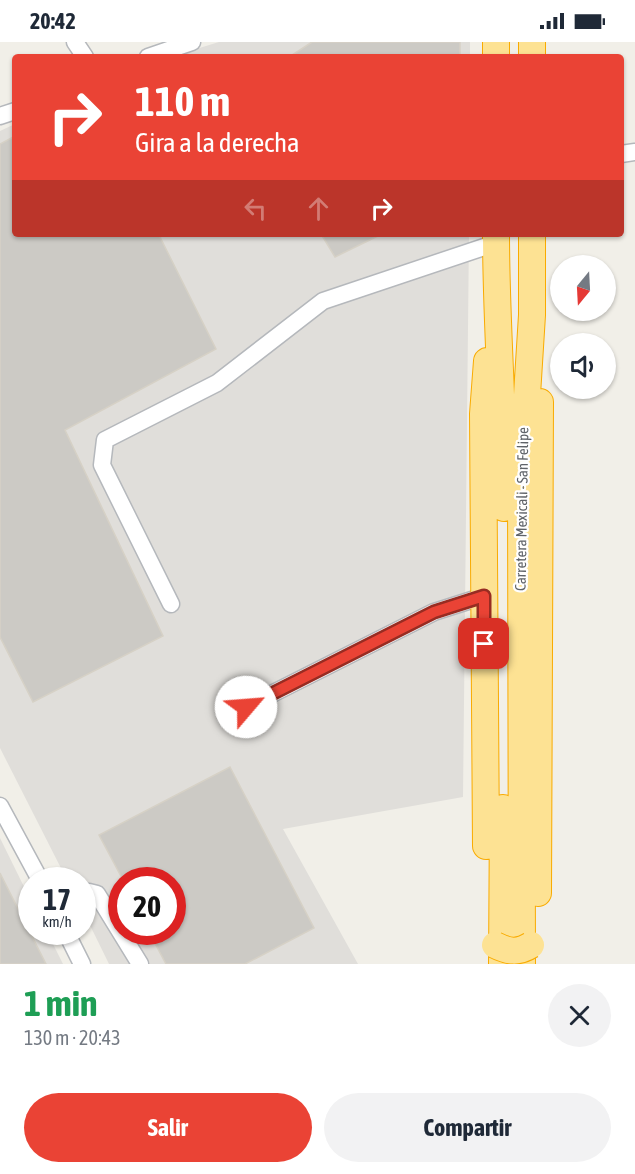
<!DOCTYPE html>
<html lang="es">
<meta charset="utf-8">
<style>
body{margin:0;font-family:"Asap Condensed",sans-serif;background:#f2f2f3;color:#1f2937;height:100vh;display:flex;flex-direction:column;font-size:22px;white-space:nowrap}
*{box-sizing:border-box;margin:0}
p{font-size:20px;color:#747a83}
.icon{flex:none;width:33px;height:33px;fill:none;stroke:currentColor;stroke-width:2;stroke-linecap:round;stroke-linejoin:round}
.map{position:relative;height:922px;overflow:hidden}
.panel{display:flex;flex-direction:column;background:#fff;flex:1}
.panel>*{flex:none}
.guide{position:absolute;left:12px;top:12px;width:612px;height:183px;border-radius:6px;box-shadow:0 2px 4px #0004;background:#ea4335;color:#fff;overflow:hidden}
.needle{width:39px;rotate:198deg}
.buttons{position:absolute;left:550px;top:213px;display:grid;gap:12px}
.buttons a{display:grid;place-items:center;width:66px;height:66px;border-radius:50%;background:#fff;box-shadow:0 2px 4px #0004;font-size:30px}
.speed{position:absolute;left:18px;top:825px;display:flex;gap:12px;font-size:30px;font-weight:700;text-align:center}
.speed>*{display:grid;place-content:center;width:78px;height:78px;border-radius:50%;background:#fff;box-shadow:0 2px 4px #0004;line-height:1}
.speed small{font-size:15px;font-weight:400}
.speed .limit{border:9px solid #d22;background:#fff;color:#111}
.pin{position:absolute;display:grid;place-items:center;width:51px;height:51px;color:#fff;margin:-26px;border-radius:12px;box-shadow:0 3px 9px #0006}
.me{position:absolute;width:66px;margin:-33px;rotate:63deg;stroke-linejoin:round;filter:drop-shadow(0 0 4px #0008)}
.turn{display:flex;align-items:center;gap:21px;height:126px;padding:0 24px;font-size:27px}
.turn .icon{width:78px;height:78px;stroke-width:2.5}
.turn b{display:block;font-size:42px;line-height:51px}
.lanes{display:flex;align-items:center;height:57px;padding:0 24px;background:#0003;justify-content:center;gap:30px;direction:ltr}
.lanes .off{opacity:.35}
.round{display:grid;place-items:center;flex:none;width:63px;height:63px;border-radius:32px;background:#f2f2f3}
.overview{display:flex;align-items:center;justify-content:space-between;height:102px;padding:0 24px}
h1{font-size:36px;font-weight:700;line-height:45px;color:#1e9e55}
.action{display:flex;gap:12px;margin-top:auto;padding:12px 24px}
.action a{flex:1;height:69px;border-radius:36px;background:#ea4335;color:#fff;font-size:24px;font-weight:700;line-height:69px;text-align:center}
.action a+a{background:#f2f2f3;color:#1f2937}
.status{display:flex;justify-content:space-between;align-items:center;height:42px;padding:0 30px;background:#fff;direction:ltr}
.status svg{height:16px;fill:currentColor}
.map>svg:first-child{display:block}
</style>
<div class="status"><b>20:42</b><svg viewBox="0 0 49 12"><path d="M0 12V9h3v3zM5 12V6h3v6zM10 12V3h3v9zM15 12V0h3v12zM26 1h20v11H26zM47 4h2v5h-2z"/></svg></div>
<div class="map">
<svg width="635" height="922" viewBox="0 0 635 922">
<rect width="100%" height="100%" fill="#f1efe8"/>
<path fill="#e0deda" fill-rule="evenodd" d="M219,0H470V15H170Z
M15,82V192H469L463,755L283,787L358,922H109L83,869L82,838H67L0,706V89ZM122,838H172V890H122Z
M0,796L31,859L32,890H47L63,922H0Z"/>
<path fill="#cccac5" stroke="#d6d1c6" stroke-width="1.5" d="M312,0H460V15H289Z
M15,94V192H166L160,195L216,307L65,388L163,594L33,660L0,595V102Z
M321,192H382L335,215Z
M230,725L314,886L245,922H166L149,890H172V838H123L99,793Z
M0,831L46,922H0Z"/>
<g fill="none" stroke-linecap="round" stroke-linejoin="round">
<defs>
<path id="minor" d="M75,0L85,15
M148,15L192,0
M0,74L15,69
M621,112L635,110
M171,562L102,423L105,398L217,341L323,259L496,201
M246,665L434,570L484,554
M0,764L40,838
M82,852L89,850L97,852L140,922
M66,890L82,922"/>
<path id="highway" d="M496,15V0
M532,15V0
M496,192C496,283 504,374 504,466
M486,804L483,372L487,319
M538,851L540,360
M502,922L503,766
M522,922L521,449L532,273V192"/>
</defs>
<use href="#minor" stroke="#b5b8bc" stroke-width="19"/>
<use href="#highway" stroke="#f9ab00" stroke-width="28"/>
<use href="#minor" stroke="#fff" stroke-width="16"/>
<use href="#highway" stroke="#fde293" stroke-width="26"/>
<defs>
<path id="highway-bridge" d="M495,903C509,910 518,911 531,903"/>
</defs>
<use href="#highway-bridge" stroke="#f9ab00" stroke-width="28" stroke-linecap="butt"/>
<use href="#highway-bridge" stroke="#fde293" stroke-width="26"/>
</g>
<g fill="none" stroke-linecap="round" stroke-linejoin="round">
<defs>
<path id="route" d="M246,665L434,570L484,554V602"/>
</defs>
<use href="#route" stroke="#982c22" stroke-width="15"/>
<use href="#route" stroke="#ea4335" stroke-width="10"/>
</g>
<g text-anchor="middle" stroke-width="4.5" stroke-linejoin="round" paint-order="stroke">
<g font-size="15" fill="#5f6368" stroke="#fff">
<text transform="translate(522 467) rotate(-89)" y="5">Carretera Mexicali - San Felipe</text>
</g>
</g>
</svg>
<div class="buttons">
<a><svg class="needle" viewBox="-14 -14 28 28"><path d="M0-13l5 13h-10z" fill="#e53935"/><path d="M0 13l5-13h-10z" fill="#747a83"/></svg></a>
<a><svg class="icon" aria-label="sound" viewBox="0 0 24 24"><path d="M4 9h4l5-4v14l-5-4H4zM17 9q2 3 0 6"/></svg></a>
</div>
<div class="speed"><div>17<small>km/h</small></div><div class="limit">20</div></div>
<div class="pin" style="left:484px;top:602px;background:#d93025"><svg class="icon" aria-label="arrive" viewBox="0 0 24 24"><path d="M6 21V4h12l-3 4 3 4H6"/></svg></div>
<svg class="me" style="left:246px;top:665px" viewBox="-20 -20 40 40"><circle r="19" fill="#fff"/><path d="M0-13L10 11 0 6-10 11z" fill="#ea4335"/></svg>
<div class="guide">
<div class="turn"><svg class="icon" aria-label="right" viewBox="0 0 24 24"><path d="M7 20v-9h11M14 6l5 5-5 5"/></svg><div><b>110 m</b>Gira a la derecha</div></div>
<div class="lanes"><svg class="icon off" aria-label="left" viewBox="0 0 24 24"><path d="M17 20v-9H6M10 6l-5 5 5 5"/></svg><svg class="icon off" aria-label="ahead" viewBox="0 0 24 24"><path d="M12 20V5M6 11l6-6 6 6"/></svg><svg class="icon" aria-label="right" viewBox="0 0 24 24"><path d="M7 20v-9h11M14 6l5 5-5 5"/></svg></div>
</div>
</div>
<section class="panel">
<div class="overview"><div><h1>1 min</h1><p>130 m · 20:43</p></div><a class="round"><svg class="icon" aria-label="close" viewBox="0 0 24 24"><path d="M6 6l12 12M18 6L6 18"/></svg></a></div>
<div class="action"><a>Salir</a><a>Compartir</a></div>
</section>
